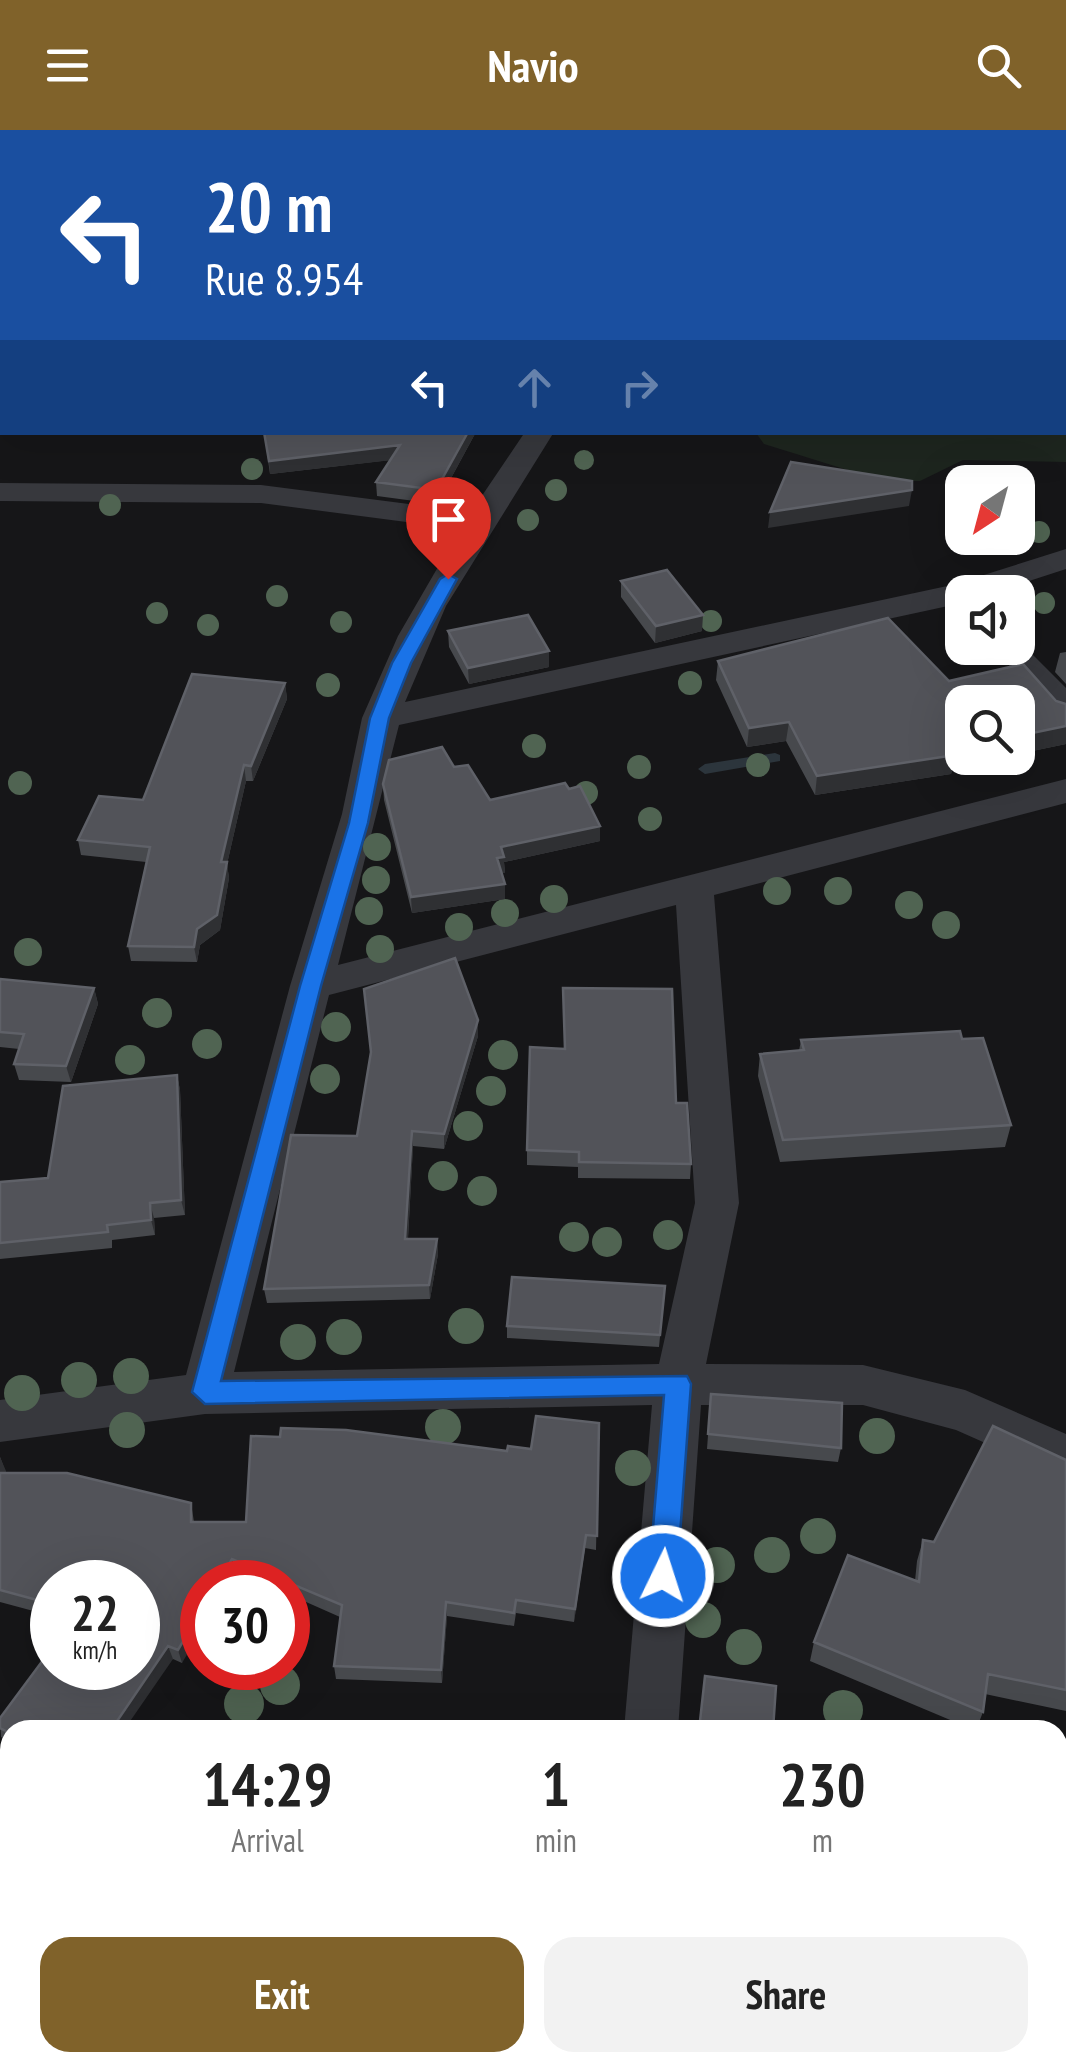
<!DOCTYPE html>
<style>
body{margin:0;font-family:"PT Sans Narrow",sans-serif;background:#f2f2f2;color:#222;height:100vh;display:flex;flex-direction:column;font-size:38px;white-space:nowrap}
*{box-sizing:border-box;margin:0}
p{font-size:32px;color:#767676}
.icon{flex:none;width:55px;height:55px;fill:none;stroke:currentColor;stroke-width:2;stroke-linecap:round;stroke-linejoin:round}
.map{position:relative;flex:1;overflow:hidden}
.panel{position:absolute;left:0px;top:1590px;width:1068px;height:352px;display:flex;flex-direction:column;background:#fff;border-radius:30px 30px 0 0;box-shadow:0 10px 40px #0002}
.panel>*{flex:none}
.hud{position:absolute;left:0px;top:0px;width:1068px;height:305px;box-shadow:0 10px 40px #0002;background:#1a4fa0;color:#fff;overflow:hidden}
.needle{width:65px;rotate:216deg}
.buttons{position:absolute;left:945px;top:335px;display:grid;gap:20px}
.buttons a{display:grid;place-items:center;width:90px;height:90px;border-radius:20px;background:#fff;box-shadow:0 10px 40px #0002;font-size:50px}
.speed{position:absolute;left:30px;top:1430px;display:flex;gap:20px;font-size:50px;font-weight:700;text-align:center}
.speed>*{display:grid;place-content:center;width:130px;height:130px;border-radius:50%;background:#fff;box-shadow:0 10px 40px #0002;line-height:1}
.speed small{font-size:25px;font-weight:400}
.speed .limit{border:15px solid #d22;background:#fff;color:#111}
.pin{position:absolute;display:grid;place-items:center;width:85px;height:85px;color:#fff;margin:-102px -42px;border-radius:50% 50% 50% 0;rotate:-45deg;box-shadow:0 0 10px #0007}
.pin .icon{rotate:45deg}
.me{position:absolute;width:110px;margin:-55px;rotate:4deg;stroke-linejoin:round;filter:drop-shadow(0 0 8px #0008)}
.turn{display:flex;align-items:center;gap:35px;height:210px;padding:0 40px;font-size:45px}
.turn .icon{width:130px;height:130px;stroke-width:2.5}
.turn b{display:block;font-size:70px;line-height:85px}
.lanes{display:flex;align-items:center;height:95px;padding:0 40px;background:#0003;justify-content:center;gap:50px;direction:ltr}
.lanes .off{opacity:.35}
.eta{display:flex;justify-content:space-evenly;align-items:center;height:170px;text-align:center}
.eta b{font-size:60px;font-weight:800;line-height:70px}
.action{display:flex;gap:20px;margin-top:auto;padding:20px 40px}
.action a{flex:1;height:115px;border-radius:30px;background:#80622a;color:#fff;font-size:40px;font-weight:800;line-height:115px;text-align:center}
.action a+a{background:#f2f2f2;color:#222}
header{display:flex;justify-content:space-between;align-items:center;height:130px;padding:0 40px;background:#80622a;color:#fff;font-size:45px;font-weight:800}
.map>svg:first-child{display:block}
</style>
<header><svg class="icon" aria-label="menu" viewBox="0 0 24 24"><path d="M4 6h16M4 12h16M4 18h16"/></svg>Navio<svg class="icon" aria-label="search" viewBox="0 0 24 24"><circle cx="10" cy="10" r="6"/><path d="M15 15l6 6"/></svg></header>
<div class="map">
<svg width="1066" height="1941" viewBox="0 0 1066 1941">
<rect width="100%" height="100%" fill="#161618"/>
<path fill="#1e261f" d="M0,0H497L498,2H2L0,117Z
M1066,217V332L963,330L920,351H883L764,314L756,303L1065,302Z"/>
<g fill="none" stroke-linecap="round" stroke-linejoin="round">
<path fill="#2c353c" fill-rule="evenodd" d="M171,0H182L184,2H173Z
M1065,245H1066V253H1065Z
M775,623L780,625V631L705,644L698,639L705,634Z"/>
<path fill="#37383d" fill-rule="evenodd" d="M1066,45V60H1065V45Z
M525,302H554L446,476L405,572L952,455L1066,419V439L995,462H962V473L399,595L338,835L1066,649V673L714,765L739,1073L706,1234L863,1235L965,1260L1066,1304V1349L956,1300L863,1275H701L678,1600H624L652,1275L205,1284L0,1312V1270L186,1245L290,856L342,684L362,588L398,506L460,399L261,373L0,371V353L261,355L471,382ZM676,775L695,1073L659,1234L234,1242L329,865Z
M1018,510L1066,558V590L1054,587L994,518H1018Z
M660,1932H722L726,1941H663Z"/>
</g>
<g fill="#506452">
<circle cx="584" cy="330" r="10"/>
<circle cx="252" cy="339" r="11"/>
<circle cx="556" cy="360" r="11"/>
<circle cx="110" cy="375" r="11"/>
<circle cx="528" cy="390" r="11"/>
<circle cx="1039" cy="402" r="11"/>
<circle cx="277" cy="466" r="11"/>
<circle cx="1044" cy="473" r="11"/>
<circle cx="157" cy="483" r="11"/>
<circle cx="711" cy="491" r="11"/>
<circle cx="341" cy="492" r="11"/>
<circle cx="208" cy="495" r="11"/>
<circle cx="690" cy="553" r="12"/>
<circle cx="328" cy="555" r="12"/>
<circle cx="534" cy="616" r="12"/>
<circle cx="758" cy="635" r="12"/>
<circle cx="639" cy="637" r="12"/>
<circle cx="20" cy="653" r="12"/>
<circle cx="586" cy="663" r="12"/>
<circle cx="650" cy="689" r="12"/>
<circle cx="377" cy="717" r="14"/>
<circle cx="376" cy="750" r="14"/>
<circle cx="777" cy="761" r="14"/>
<circle cx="838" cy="761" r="14"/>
<circle cx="554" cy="769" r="14"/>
<circle cx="909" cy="775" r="14"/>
<circle cx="369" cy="781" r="14"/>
<circle cx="505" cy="783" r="14"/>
<circle cx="946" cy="795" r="14"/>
<circle cx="459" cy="797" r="14"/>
<circle cx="380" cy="819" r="14"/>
<circle cx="28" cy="822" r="14"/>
<circle cx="157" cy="883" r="15"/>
<circle cx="336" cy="897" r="15"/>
<circle cx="207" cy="914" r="15"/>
<circle cx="503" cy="925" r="15"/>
<circle cx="130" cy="930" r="15"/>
<circle cx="325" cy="949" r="15"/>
<circle cx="491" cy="961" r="15"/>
<circle cx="468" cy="996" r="15"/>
<circle cx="443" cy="1046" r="15"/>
<circle cx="482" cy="1061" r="15"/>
<circle cx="668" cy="1105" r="15"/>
<circle cx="574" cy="1107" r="15"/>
<circle cx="607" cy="1112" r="15"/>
<circle cx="466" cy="1196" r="18"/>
<circle cx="344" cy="1207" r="18"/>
<circle cx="298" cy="1212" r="18"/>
<circle cx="131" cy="1246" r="18"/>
<circle cx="79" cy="1250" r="18"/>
<circle cx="22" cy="1263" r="18"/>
<circle cx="443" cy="1297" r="18"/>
<circle cx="127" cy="1300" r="18"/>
<circle cx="877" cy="1306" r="18"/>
<circle cx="633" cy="1338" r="18"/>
<circle cx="818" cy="1406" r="18"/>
<circle cx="772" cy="1425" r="18"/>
<circle cx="717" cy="1435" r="18"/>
<circle cx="703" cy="1490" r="18"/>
<circle cx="744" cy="1517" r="18"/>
<circle cx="280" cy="1555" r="20"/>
<circle cx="244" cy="1574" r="20"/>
<circle cx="843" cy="1580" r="20"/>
</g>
<path fill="#47494d" d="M724,0H992L989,2H724Z
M264,302H476L437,374L377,366L376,352L390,330L270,344Z
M621,451L702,501L655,513L621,467Z
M448,501L549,521V537L469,554L449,517Z
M1066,522V554L1055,542L1060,523Z
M718,531L949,551L1056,571L1066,574V614L1018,624V572L962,628H997L953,636L951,644L815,665L786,611L747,617L716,550Z
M285,553L287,569L253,651H246L227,734L229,748L220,800L200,815L197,832L131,831L128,816L146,732L81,725L78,710L143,670Z
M454,637L490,670L600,711L504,732L505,743H501L505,769L412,783L384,670L383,654Z
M0,849L94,858L98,874L71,952L19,950L14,934L19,919L0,917Z
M563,858L676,973L691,1034L690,1049L578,1048V1037L527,1035V1020L565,919Z
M478,890V906L444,1019L413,1016L408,1109H437L438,1124L430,1169L267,1173L264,1159L357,1006Z
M962,909L1011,995L1005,1017L780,1032L758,946L760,924L799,921L801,910Z
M177,945L180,960L185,1085L154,1088L155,1105L112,1110V1118L0,1129V1052L48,1048Z
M665,1156L659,1217L507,1208V1196Z
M711,1264L841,1318L838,1332L707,1319Z
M599,1293L596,1420L585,1418L574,1492L516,1483L514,1496L447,1486L442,1553L336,1549L334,1536L340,1487L288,1464V1452H260L236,1442L230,1452H202L182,1533L173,1529L10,1600V1612L1,1607L0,1588L138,1538L52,1452V1486L0,1472V1327L6,1343L191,1373L194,1392H246L507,1321L531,1319Z
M1066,1330V1581L985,1564L983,1582L976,1600H974L810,1531L814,1512L915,1451L917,1431L923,1410L934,1412Z
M1066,1655V1710L1058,1707V1675L1059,1667Z
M0,1708L10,1716V1770L0,1762Z
M345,1932H597L595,1941H372Z"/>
<path fill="#2f3033" d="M977,0H992L989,2H974Z
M468,302H476L437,374L436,360Z
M400,315L401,329L270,344L269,331Z
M912,360L909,376L768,398L770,382Z
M703,485L702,501L655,513L656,496Z
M549,521V537L469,554L468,538Z
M285,553L287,569L253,651L251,636Z
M789,592L786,611L747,617L749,598Z
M1066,596V614L1018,624V606Z
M962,616V628H997L953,636L951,644L815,665L817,646Z
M244,635L246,651L227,734L229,748L220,800L200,815L197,832L194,817L197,799L221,732Z
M600,696V711L504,732L505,743L497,744V728L501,717Z
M505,754V769L412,783L411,767Z
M94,858L98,874L71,952L66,936Z
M478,890V906L444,1019V1004Z
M177,945L180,960L185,1085L181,1070Z
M412,1001L413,1016L407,1124L405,1109Z
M150,1073L154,1088L155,1105L151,1090Z
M437,1109L438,1124L430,1169L429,1155Z
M0,1327L6,1341L3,1357L0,1351Z
M586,1405L585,1418L574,1492L575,1479Z
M232,1429L236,1442L230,1452H218Z
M446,1472L447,1486L442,1553L441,1540Z
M202,1479V1499L182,1533L178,1520Z
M168,1516L173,1529L124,1600H111Z"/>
<path fill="#525359" stroke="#5f6168" stroke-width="2.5" d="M735,0H945L941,2H742Z
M950,0H977L974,2H958Z
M264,302H468L436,360L376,352L400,315L269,331Z
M791,332L912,351V360L770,382Z
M667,440L703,485L656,496L621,451Z
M528,485L549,521L468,538L448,501Z
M888,488L949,551L1023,534L1056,571L1066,574V596L1018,606V572H962V616L951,618L955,625L817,646L789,592L749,598L718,531Z
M192,544L285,553L251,636L244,635L221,732H227L217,785L197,799L194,817L128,816L150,717L78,710L99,666L143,670Z
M442,617L454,637L468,635L490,670L565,653L569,659L580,656L600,696L501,717L504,727L497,728L505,754L411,767L383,654L389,630Z
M455,828L478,890L444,1004L412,1001L405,1109H437L429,1155L264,1159L291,1005L357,1006L371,922L364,859Z
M0,849L94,858L66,936L14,934L24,904L0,902Z
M563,858L672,859L676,973H687L691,1034L579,1032V1022L527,1020L530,917L565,919Z
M960,901L962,909L983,908L1011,995L783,1010L760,924L804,920L801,910Z
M177,945L181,1070L150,1073L151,1090L107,1095L108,1102L0,1113V1052L48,1048L63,956Z
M512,1147L665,1156L660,1205L507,1196Z
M711,1264L842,1273L841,1318L708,1304Z
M536,1286L599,1293L597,1406L586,1405L575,1479L516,1470L514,1483L446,1472L441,1540L334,1536L342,1475L232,1429L218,1452H202V1479L178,1520L168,1516L111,1600H10V1603L0,1598V1588L52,1518V1538H138V1452H52V1474L0,1460V1343H67L191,1373V1392H246L251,1306L280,1307L281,1298L346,1300L507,1321L508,1316L531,1319Z
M993,1296L1066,1330V1560L988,1544L983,1582L814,1512L848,1425L919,1452L923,1410L934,1412Z
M705,1546L776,1556L773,1600H699Z
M424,1597L520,1600H424Z
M1066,1655V1696L1058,1694Z
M0,1708L10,1716V1764L0,1756Z
M1058,1778H1064L1066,1788V1941H765L766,1932H1058Z
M5,1902L10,1903V1932H199L217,1941H0V1915Z
M233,1932H286L298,1941H229Z
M372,1932H595L593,1941H399Z"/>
<path fill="#1a73e8" stroke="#114b97" stroke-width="2.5" d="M448,444L457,449L411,533L389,588L368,693L321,856L221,1251L687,1246L691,1254L677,1446L673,1455L663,1459L653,1455L649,1446L664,1265L205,1274L192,1262L300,856L349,693L370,588L392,533L440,449Z"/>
</svg>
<div class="buttons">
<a><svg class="needle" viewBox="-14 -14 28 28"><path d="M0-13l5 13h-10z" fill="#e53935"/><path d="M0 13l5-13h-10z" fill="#767676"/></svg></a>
<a><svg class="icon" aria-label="sound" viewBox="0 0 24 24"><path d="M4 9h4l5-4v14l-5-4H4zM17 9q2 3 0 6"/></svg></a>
<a><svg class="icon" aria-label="search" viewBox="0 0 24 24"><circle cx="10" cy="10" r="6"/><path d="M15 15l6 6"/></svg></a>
</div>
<div class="speed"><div>22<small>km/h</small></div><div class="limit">30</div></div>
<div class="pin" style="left:448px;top:449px;background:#d93025"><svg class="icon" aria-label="arrive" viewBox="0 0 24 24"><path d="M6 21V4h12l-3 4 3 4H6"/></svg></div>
<svg class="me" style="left:663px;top:1446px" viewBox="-20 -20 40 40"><circle r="17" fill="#1a73e8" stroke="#fff" stroke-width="3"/><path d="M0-11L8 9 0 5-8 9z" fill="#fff"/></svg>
<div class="hud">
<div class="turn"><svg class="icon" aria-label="left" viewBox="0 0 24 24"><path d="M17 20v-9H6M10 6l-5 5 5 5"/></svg><div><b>20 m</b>Rue 8.954</div></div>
<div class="lanes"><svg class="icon" aria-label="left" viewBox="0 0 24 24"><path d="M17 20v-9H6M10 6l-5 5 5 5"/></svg><svg class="icon off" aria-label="ahead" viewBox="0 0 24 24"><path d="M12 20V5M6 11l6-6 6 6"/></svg><svg class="icon off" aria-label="right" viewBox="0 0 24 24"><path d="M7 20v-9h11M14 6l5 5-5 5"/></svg></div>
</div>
<section class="panel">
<div class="eta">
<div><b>14:29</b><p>Arrival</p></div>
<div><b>1</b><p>min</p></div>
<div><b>230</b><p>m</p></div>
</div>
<div class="action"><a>Exit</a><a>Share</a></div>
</section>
</div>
